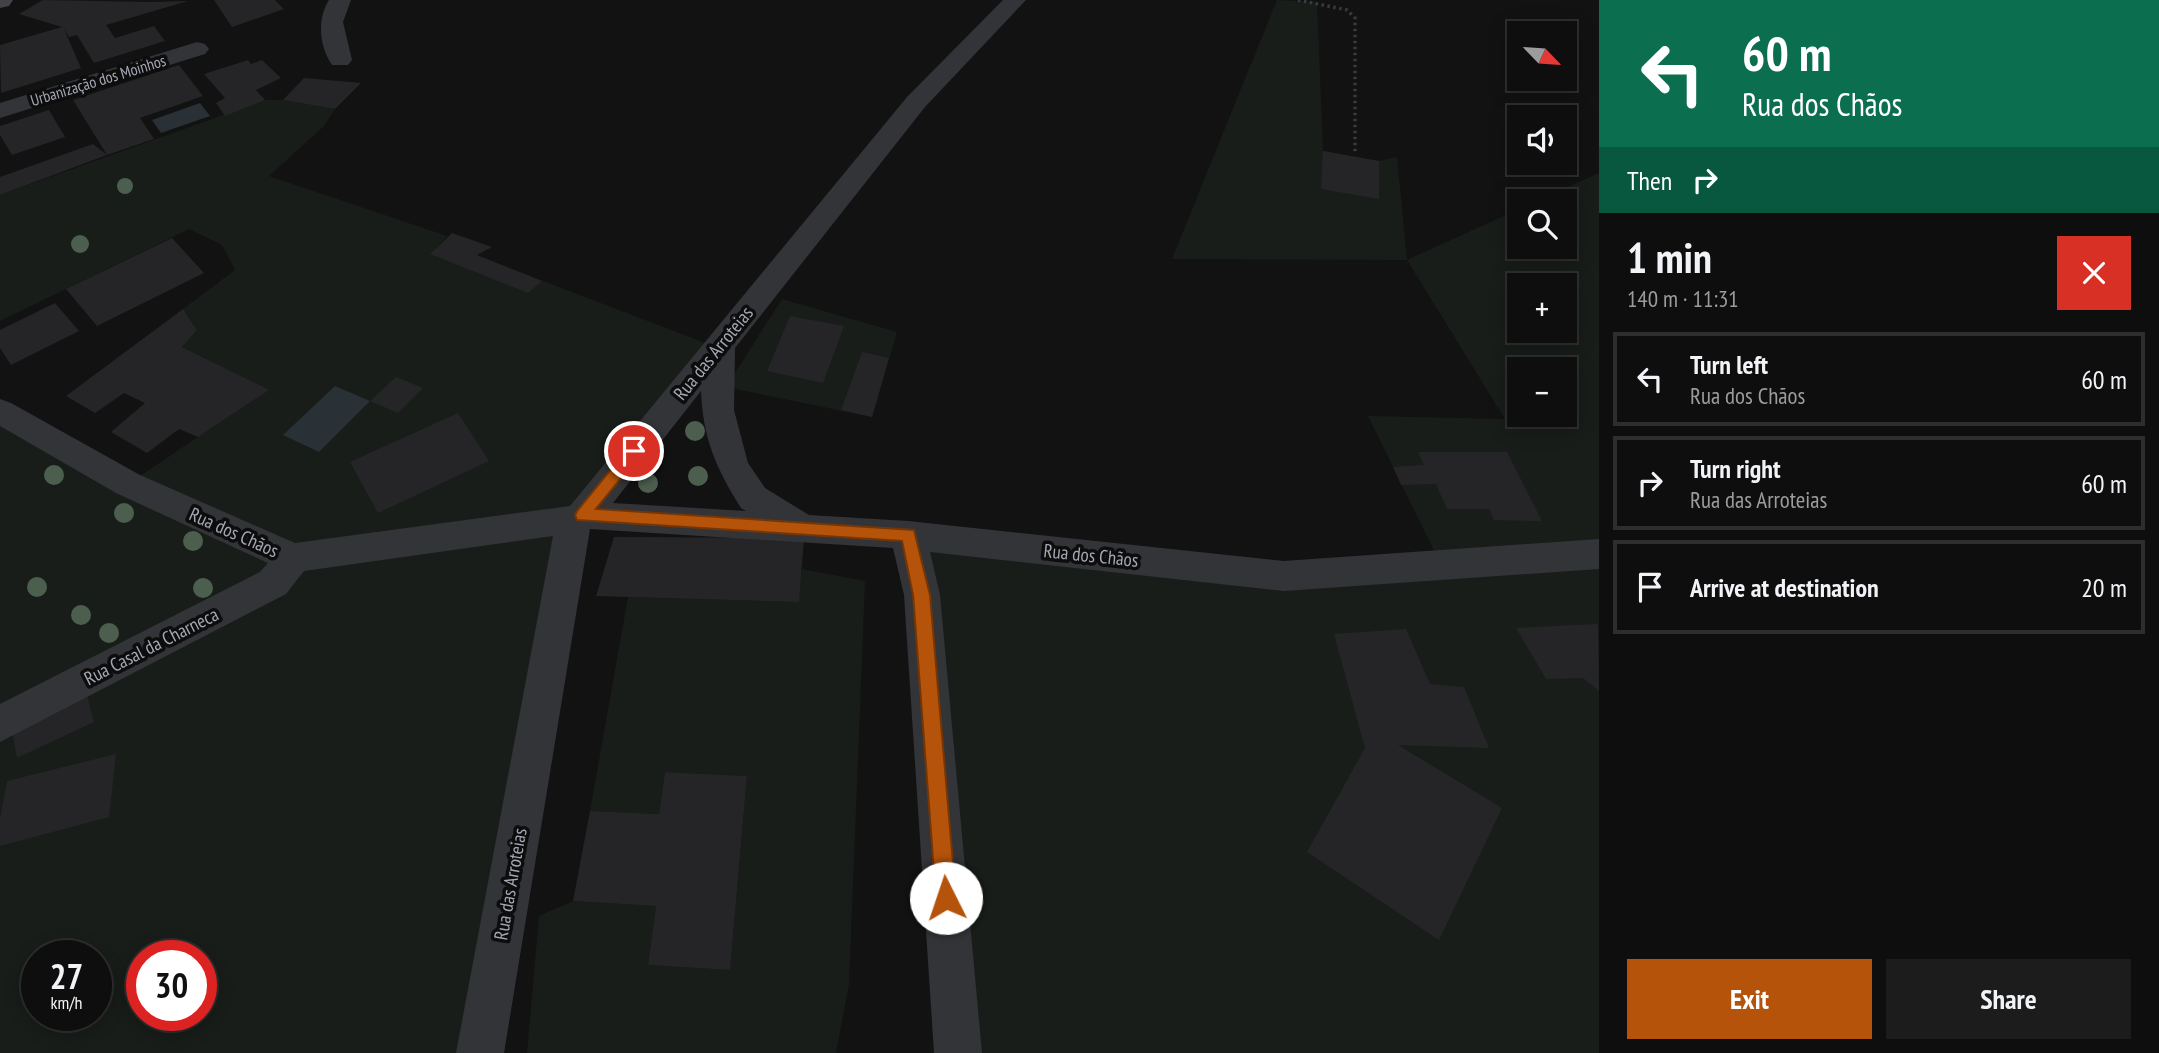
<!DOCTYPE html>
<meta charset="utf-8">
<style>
body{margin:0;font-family:"PT Sans Narrow",sans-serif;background:#1c1c1c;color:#f1f3f6;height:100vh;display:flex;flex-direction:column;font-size:26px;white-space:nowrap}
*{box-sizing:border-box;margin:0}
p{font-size:23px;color:#9b9c9e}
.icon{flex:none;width:38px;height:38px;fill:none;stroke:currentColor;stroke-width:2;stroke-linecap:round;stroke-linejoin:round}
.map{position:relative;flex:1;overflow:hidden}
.details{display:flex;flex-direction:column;background:#0e0e0e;width:560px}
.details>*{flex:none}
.hud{background:#0b6e4f;color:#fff;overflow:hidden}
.needle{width:46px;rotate:115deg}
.controls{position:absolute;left:1507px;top:21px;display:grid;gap:14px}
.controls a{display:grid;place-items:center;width:70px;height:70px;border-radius:0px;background:#0e0e0e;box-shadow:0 4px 18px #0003,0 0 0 2px #2e2e2e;font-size:35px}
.speed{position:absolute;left:21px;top:940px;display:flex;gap:14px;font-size:35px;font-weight:700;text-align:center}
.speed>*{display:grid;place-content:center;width:91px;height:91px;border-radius:50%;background:#0e0e0e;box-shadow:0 4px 18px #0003,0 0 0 2px #2e2e2e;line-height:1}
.speed small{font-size:18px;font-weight:400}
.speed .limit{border:10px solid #d22;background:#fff;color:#111}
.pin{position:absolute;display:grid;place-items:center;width:60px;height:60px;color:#fff;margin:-30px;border:4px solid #fff;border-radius:50%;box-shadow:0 2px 7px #0007}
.me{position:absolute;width:77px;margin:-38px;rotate:356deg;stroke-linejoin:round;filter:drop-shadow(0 0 5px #0008)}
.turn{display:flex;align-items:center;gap:24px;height:147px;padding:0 28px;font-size:32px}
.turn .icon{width:91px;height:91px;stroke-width:2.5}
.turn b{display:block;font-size:49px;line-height:60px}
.then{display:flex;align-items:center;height:66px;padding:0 28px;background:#0003;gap:14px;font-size:26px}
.round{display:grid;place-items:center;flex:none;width:74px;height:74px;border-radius:0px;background:#1c1c1c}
.summary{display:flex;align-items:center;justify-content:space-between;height:119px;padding:0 28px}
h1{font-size:42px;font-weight:800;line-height:52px}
.action{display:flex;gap:14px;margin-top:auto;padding:14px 28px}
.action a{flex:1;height:80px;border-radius:0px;background:#b45309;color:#fff;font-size:28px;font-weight:800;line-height:80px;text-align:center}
.action a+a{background:#1c1c1c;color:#f1f3f6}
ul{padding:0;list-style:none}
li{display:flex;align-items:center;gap:21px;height:94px;margin:0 14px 10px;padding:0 14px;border:4px solid #2e2e2e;border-radius:0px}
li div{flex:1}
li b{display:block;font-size:26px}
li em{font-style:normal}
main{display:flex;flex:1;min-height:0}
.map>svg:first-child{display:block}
</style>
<main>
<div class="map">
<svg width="1599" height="1053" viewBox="0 0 1599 1053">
<rect width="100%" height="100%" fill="#121213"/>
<path fill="#181d19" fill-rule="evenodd" d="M1277,0L1317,2L1323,151L1379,161L1397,157L1407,260L1519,209V247H1564V201H1537L1599,173V1053H958L908,535L1284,576L1441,565L1368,416L1505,419L1407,260L1172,259ZM1519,285H1564V331H1519ZM1519,369H1564V415H1519Z
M265,100H283L335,109L324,126L269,176L447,236L431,254L460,265L475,255L721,349L583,515L480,1053H0V411L128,484L268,390L182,347L197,330L183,309L235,270L222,245L189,229L0,321V195ZM37,956H96V1015H37ZM142,956H201V1015H142Z
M782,299L897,332L872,417L726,387Z
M802,569L865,581L849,984L836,1053H527L539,916L573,901L656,906L648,965L730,970L747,776L665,772L659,814L590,811L628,597L798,602Z"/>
<path fill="#293036" d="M200,103L210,116L161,133L152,120Z
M335,386L370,401L319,452L283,435Z"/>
<path fill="#252527" d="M43,0L149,2L188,1L106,25L115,38L154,26L165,41L94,63L77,35L69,37L64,29L81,68L1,93L0,45L62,27L19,14Z
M214,0H275L284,9L232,27Z
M248,60L251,64L262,60L281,78L256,90L265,100L225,116L216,103L225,98L204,74Z
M179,65L203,96L140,118L154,139L107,155L73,100Z
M304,78L361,83L335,109L283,100Z
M49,110L65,137L12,155L0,135V126Z
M93,144L107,155L0,195V177Z
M1323,151L1379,161V199L1321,189Z
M452,233L492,247L477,255L542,281L528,293L430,254Z
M172,238L204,273L97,326L66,289Z
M55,303L79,331L11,365L0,348V330Z
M183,309L197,330L182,347L269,390L198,437L179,429L147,453L111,432L145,403L124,393L95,413L66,396Z
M790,316L844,326L823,383L767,371Z
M862,352L889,358L872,417L841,410Z
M396,377L423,388L398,413L370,401Z
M458,413L489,461L378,513L350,462Z
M1418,452H1507L1542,521L1494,520L1489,509H1447L1436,484L1401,485L1393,467L1424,465Z
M614,537L804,538L799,602L596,596Z
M1598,624L1599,691L1583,678L1546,679L1516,628Z
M1406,629L1430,684L1464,687L1489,748L1398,745L1502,808L1439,940L1307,852L1365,748L1334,634Z
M86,691L94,722L17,758L11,726Z
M116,754L109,817L0,846V819L7,781Z
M665,772L747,776L730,970L648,965L656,906L573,901L590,811L659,814Z"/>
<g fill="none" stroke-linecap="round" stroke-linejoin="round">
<path stroke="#393a3f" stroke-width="3.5" stroke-dasharray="2.5 3.5" stroke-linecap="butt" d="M1298,0L1347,10L1355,18V154"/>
<path fill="#333438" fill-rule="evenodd" d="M329,0H351L343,22L352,60L348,65H332C319,46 317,19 329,0Z
M1003,0H1026L925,107L735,348L734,410L748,463L765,488L809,515L908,521L1284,561L1599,539V569L1284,591L930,552L940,595L982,1053H934L904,595L893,548L590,529L504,1053H456L553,536L304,571L286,594L0,742V704L260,572L268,563L116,493L0,426V399L11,403L140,475L295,543L570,506L907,97ZM701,391C703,439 716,468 741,508L746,511L613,503Z
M197,42L205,44L209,49L205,54L0,118V103Z"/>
<path fill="#414347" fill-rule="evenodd" d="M0,0H13L9,6L0,8Z"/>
</g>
<g fill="#4c5e4e">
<circle cx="125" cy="186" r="8"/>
<circle cx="80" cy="244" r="9"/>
<circle cx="695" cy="431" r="10"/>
<circle cx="54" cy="475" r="10"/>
<circle cx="698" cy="476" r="10"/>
<circle cx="648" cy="483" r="10"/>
<circle cx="124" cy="513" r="10"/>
<circle cx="193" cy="541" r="10"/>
<circle cx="37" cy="587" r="10"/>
<circle cx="203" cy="588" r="10"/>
<circle cx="81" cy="615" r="10"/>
<circle cx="109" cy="633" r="10"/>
</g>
<path fill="#b45309" stroke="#753606" stroke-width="2" d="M634,445L640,447L642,451L640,455L596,509L914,530L930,595L956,898L953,905L946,908L939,905L936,898L913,595L902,541L577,520L575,515L577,511L629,447Z"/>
<g text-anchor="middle" stroke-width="7" stroke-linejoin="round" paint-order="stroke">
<g font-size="16" fill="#a4a8b3" stroke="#0d0d0e">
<text transform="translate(98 80) rotate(-17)" y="6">Urbanização dos Moinhos</text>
</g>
<g font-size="19" fill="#a4a8b3" stroke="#0d0d0e">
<text transform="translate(713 353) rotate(-51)" y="7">Rua das Arroteias</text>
<text transform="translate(234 532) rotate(24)" y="7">Rua dos Chãos</text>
<text transform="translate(1091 555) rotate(6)" y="7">Rua dos Chãos</text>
<text transform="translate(151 646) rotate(-27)" y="7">Rua Casal da Charneca</text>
<text transform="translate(510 884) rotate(-80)" y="7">Rua das Arroteias</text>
</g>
</g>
</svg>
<div class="controls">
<a><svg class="needle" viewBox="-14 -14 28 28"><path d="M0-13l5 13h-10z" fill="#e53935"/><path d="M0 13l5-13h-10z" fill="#9b9c9e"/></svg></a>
<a><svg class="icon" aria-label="sound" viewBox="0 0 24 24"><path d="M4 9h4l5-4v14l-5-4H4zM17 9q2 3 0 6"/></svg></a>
<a><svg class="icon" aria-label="search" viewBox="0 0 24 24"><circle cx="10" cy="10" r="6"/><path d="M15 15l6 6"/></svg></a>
<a>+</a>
<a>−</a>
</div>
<div class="speed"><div>27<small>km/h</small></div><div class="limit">30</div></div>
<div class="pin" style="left:634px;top:451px;background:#d93025"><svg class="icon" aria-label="arrive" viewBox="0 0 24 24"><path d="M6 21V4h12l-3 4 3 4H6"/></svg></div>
<svg class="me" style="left:946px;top:898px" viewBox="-20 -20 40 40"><circle r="19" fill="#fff"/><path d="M0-13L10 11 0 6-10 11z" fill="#b45309"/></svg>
</div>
<section class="details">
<div class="hud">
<div class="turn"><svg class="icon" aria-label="left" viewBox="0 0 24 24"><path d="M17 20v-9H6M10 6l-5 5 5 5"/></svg><div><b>60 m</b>Rua dos Chãos</div></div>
<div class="then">Then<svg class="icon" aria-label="right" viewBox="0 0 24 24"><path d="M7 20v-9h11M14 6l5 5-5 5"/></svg></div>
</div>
<div class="summary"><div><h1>1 min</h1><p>140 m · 11:31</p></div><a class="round" style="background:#d93025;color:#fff"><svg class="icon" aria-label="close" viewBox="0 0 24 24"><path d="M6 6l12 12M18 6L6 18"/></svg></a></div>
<ul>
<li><svg class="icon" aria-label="left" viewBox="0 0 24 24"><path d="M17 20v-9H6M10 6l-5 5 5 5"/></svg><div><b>Turn left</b><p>Rua dos Chãos</p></div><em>60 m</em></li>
<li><svg class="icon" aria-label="right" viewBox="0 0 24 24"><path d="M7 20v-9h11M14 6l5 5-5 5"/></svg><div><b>Turn right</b><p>Rua das Arroteias</p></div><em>60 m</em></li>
<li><svg class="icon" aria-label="arrive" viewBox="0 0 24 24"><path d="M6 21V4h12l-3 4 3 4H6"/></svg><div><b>Arrive at destination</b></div><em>20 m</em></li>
</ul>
<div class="action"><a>Exit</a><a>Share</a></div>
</section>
</main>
